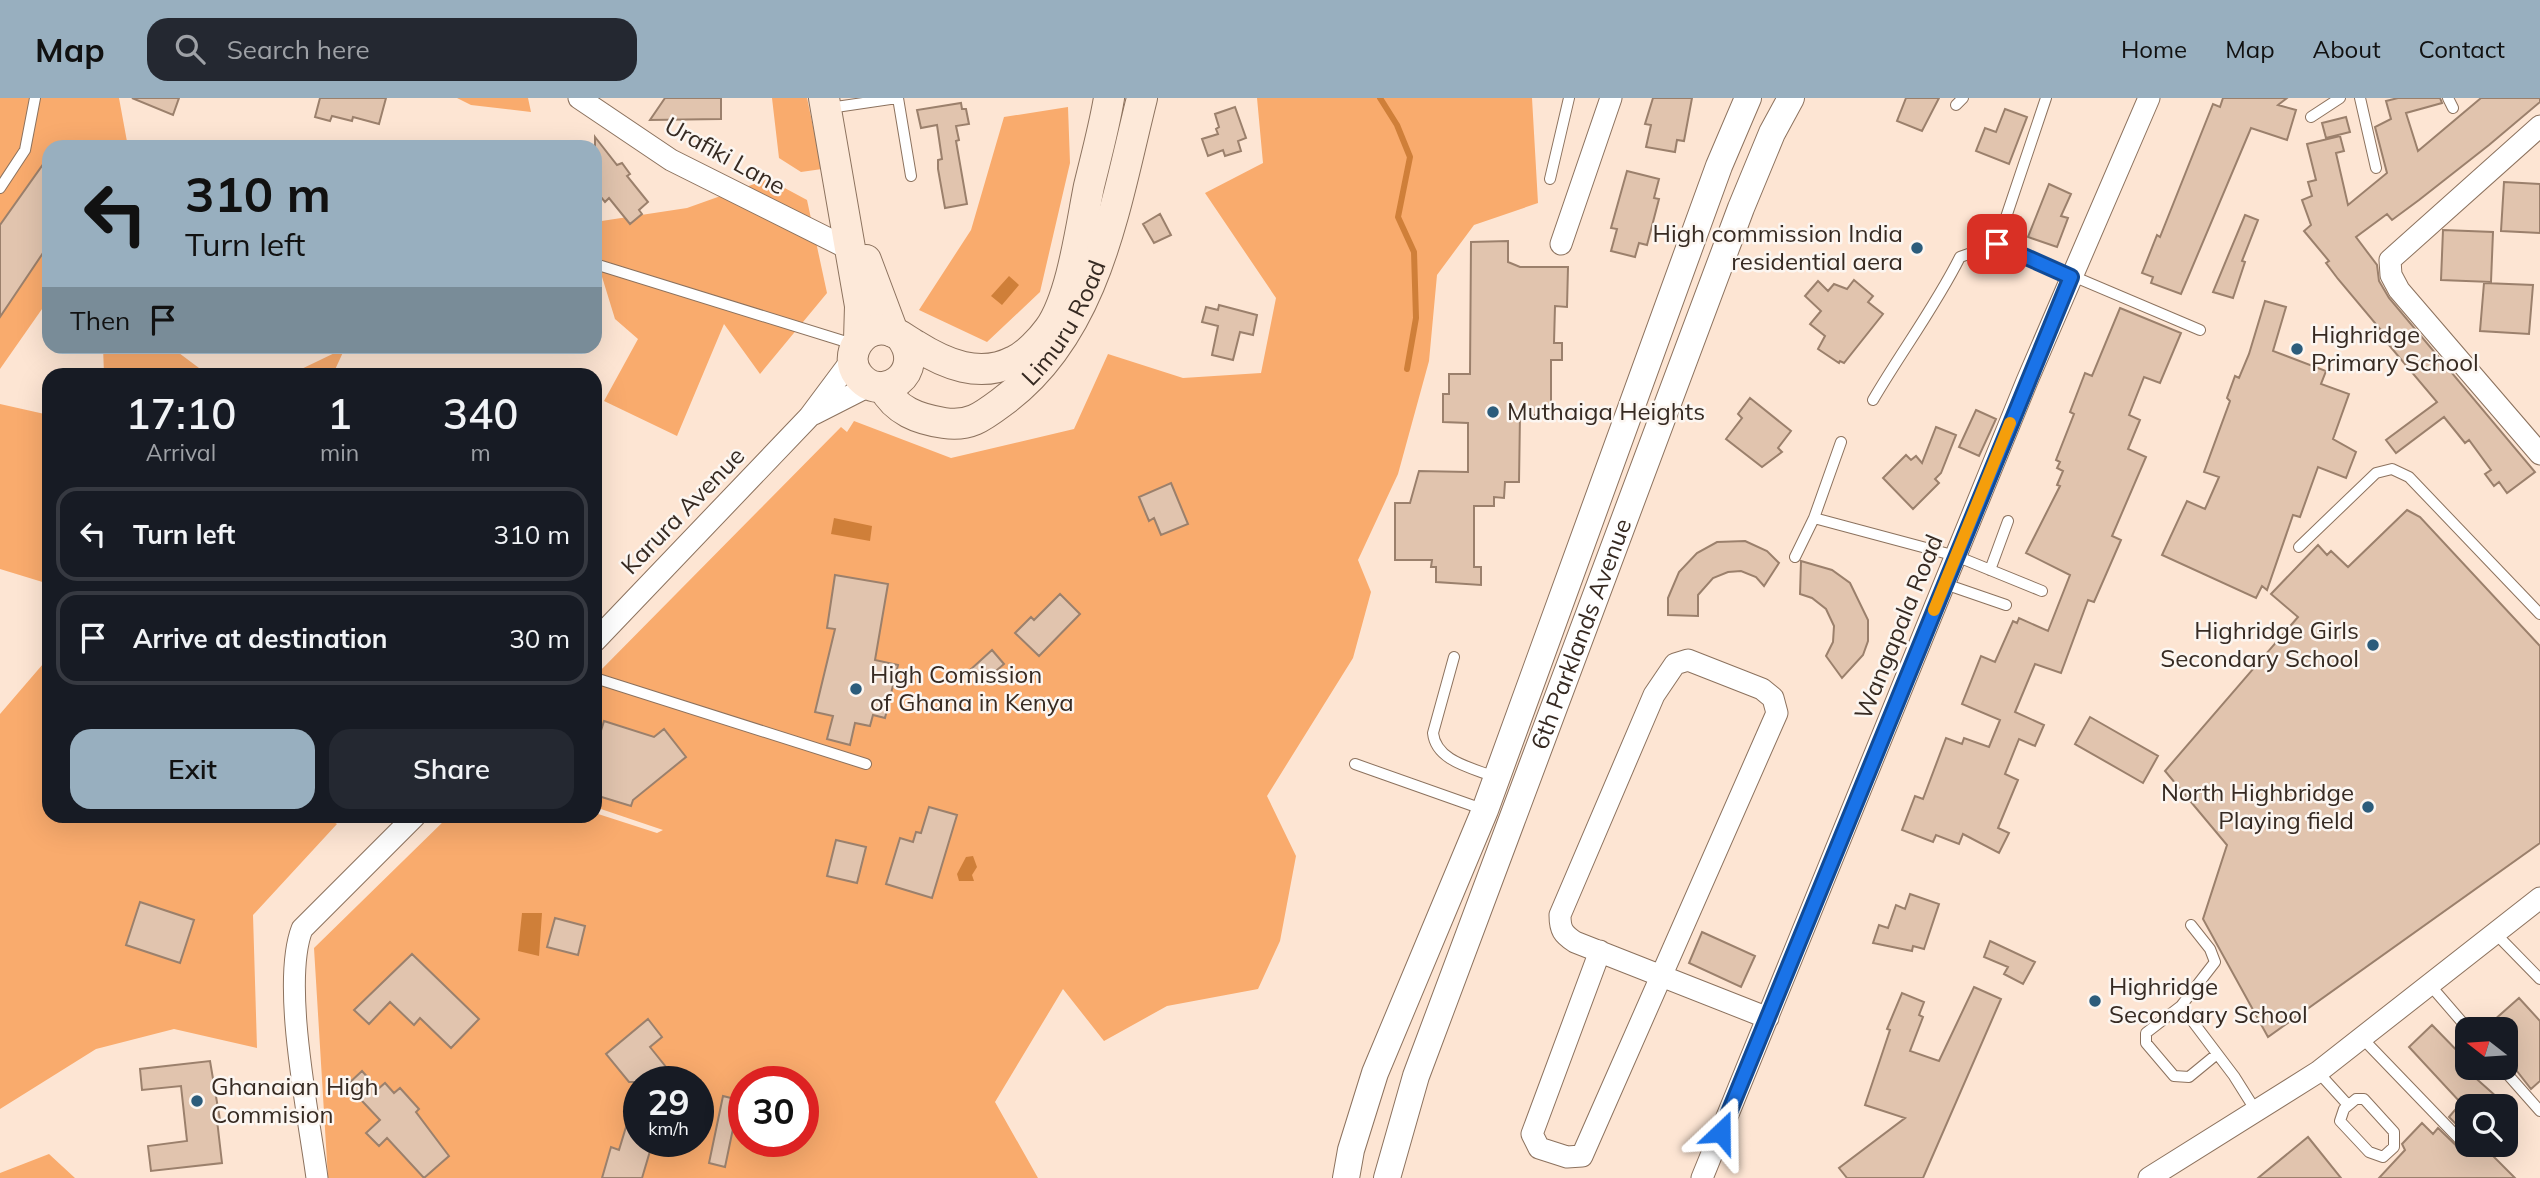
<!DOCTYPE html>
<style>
body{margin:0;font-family:Mulish,sans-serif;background:#242831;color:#f1f3f6;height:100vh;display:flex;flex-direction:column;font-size:26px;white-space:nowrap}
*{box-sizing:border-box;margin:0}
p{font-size:23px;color:#9ea1a6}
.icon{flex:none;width:38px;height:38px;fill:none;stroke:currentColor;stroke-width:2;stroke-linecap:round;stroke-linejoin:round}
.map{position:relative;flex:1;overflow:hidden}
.details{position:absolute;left:42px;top:270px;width:560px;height:455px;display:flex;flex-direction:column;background:#171b24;border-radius:21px;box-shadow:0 7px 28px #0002}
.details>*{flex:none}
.guide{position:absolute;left:42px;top:42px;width:560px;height:214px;border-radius:21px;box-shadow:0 7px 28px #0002;background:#98afbf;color:#111;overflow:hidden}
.needle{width:46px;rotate:287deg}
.controls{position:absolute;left:2455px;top:919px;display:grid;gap:14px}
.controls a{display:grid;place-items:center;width:63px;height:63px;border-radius:14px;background:#171b24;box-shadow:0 7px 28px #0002;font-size:35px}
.speed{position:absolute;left:623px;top:968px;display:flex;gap:14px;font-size:35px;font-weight:700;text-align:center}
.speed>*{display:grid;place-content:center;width:91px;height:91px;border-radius:50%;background:#171b24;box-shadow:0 7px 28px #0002;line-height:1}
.speed small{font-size:18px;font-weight:400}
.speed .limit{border:10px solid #d22;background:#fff;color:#111}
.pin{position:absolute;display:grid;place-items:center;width:60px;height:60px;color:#fff;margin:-30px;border-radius:14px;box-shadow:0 4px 10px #0006}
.me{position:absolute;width:77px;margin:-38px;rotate:23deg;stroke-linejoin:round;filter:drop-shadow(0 0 5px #0008)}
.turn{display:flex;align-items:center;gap:24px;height:147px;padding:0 28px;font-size:32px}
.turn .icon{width:91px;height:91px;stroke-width:2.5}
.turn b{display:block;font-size:49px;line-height:60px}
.then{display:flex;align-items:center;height:66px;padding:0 28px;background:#0003;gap:14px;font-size:26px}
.eta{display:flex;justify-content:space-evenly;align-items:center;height:119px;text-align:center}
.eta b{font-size:42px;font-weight:600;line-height:49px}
.action{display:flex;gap:14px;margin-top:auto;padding:14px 28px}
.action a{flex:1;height:80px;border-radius:21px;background:#98afbf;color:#111;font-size:28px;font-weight:600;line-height:80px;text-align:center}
.action a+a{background:#242831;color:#f1f3f6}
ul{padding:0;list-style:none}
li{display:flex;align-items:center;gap:21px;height:94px;margin:0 14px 10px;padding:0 14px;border:4px solid #363941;border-radius:21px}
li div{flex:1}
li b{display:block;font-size:26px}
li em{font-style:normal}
header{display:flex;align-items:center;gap:42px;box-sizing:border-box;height:98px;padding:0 35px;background:#98afbf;color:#111}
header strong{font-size:33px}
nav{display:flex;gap:38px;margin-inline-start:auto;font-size:24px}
.search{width:490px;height:63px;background:#242831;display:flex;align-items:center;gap:18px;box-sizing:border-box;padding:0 24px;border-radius:21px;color:#9ea1a6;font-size:26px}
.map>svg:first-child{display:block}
</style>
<header>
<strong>Map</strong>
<div class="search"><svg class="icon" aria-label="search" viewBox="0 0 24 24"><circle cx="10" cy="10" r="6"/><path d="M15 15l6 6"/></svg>Search here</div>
<nav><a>Home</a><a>Map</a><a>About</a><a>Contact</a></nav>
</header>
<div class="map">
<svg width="2540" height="1080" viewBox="0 0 2540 1080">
<rect width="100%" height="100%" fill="#fde5d3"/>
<path fill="#f9ab6d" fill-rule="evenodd" d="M0,0H119L128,49H49V201L0,271Z
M457,0H528L531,14L471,7Z
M772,0H807L822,71L801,74L779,60Z
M1257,0H1532L1538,105L1474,127L1437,177L1429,263L1398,376L1358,462L1371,494L1353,560L1267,698L1296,758L1280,843L1258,891L1167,908L1104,943L1063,891L995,1004L1038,1080H328L314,850L449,718L595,715L657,735L663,732L595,709V578L841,329L847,334L854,323L951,360L1074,331L1108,256L1183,280L1261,275L1276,200L1205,95L1263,65ZM639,984H698V1043H639ZM744,984H803V1043H744Z
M1068,9L1070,65L1040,194L987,244L919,212L971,132L1004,19Z
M768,81L807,102L827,195L760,276L724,226L677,338L604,303L638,241L615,221L595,156V124L687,110Z
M103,249H171L207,276H104Z
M345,250L333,276H291Z
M0,306L49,317V486L0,471Z
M49,559V718H323L337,726L253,817L257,950L174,931L96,951L0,1011V616Z
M49,1056L75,1080H0V1075Z"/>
<path fill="#cf7f39" d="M1009,178L1019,187L1002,207L991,198Z
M834,420L872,428L870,443L831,436Z
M973,758L977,769L972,777L974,783H959L957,776L966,759Z
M522,815H542L539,858L518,853Z"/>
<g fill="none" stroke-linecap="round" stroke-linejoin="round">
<path stroke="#cf7f39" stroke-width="6" d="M1380,0L1397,27L1410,59L1398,119L1414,154L1416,220L1407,271"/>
</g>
<path fill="#e1c4ae" stroke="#9b806c" stroke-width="2" d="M132,0H179L173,17Z
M320,0H386L379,26L353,19L352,23L332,18L330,23L315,19Z
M665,0H721V21L650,22Z
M1653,0H1692L1684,43L1677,42L1675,54L1646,49L1651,27L1645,26Z
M1906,0H1939L1922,33L1897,23Z
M2223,0H2287L2278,7L2296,12L2287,42L2251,30L2181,196L2151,185L2153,179L2142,175L2157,137L2160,139L2213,6L2220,9Z
M2398,0H2440L2442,5L2406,15L2418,53L2481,0H2540V4L2489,47L2419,102L2392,122L2387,116L2356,139L2377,167L2379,183L2389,200L2535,374L2507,395L2499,384L2494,388L2485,376L2491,372L2469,342L2465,345L2444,319L2396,355L2386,342L2437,304L2388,246L2391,244L2338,181L2326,165L2329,163L2304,133L2311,127L2302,102L2312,98L2308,84L2316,82L2307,46L2340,38L2344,53L2336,55L2348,107L2387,75L2375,29L2391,21L2386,3Z
M961,5L962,11H966L969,26L956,28L959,42L956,43L967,106L945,110L938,71V62L942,61L937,27L921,30L917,12Z
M1235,9L1246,40L1238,43L1241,53L1225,58L1223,52L1208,58L1202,41L1218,36L1216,31L1219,29L1215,16Z
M2005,11L2027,19L2009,66L1976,53L1985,30L1996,34Z
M2346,19L2350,34L2326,40L2322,25Z
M595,39L617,67L622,65L630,76L627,78L648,104L639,112L642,116L630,126L609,100L605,104L595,92Z
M49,58V146L0,219V127Z
M1627,73L1659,81L1654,100L1659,101L1647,147L1639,145L1635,159L1611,153L1617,131L1611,130Z
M2504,84L2540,86V135L2501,133Z
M2049,86L2071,96L2061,118L2068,120L2057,149L2028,139Z
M1160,116L1171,137L1154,145L1143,126Z
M2245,117L2258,122L2242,163L2245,164L2233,200L2213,194Z
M2443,132L2493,134L2491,184L2441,182Z
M1508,143V164L1520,169H1568L1567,209L1555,208L1554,245H1562V262H1551V310H1543V317H1520L1519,384H1505L1504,400L1494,399V408H1474V469H1481V487L1436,484V469H1431L1432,462H1395V405H1410L1419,373L1468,374V325L1443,324V296H1449V276H1470L1471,144Z
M1854,182L1873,198L1868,204L1883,216L1844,265L1840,263L1839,265L1818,251L1825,238L1810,226L1821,213L1805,198L1818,183L1828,193L1834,186L1847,191Z
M2484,185L2533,187L2529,236L2480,233Z
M2265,203L2286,209L2273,253L2326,273L2321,286L2349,296L2333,341L2356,354L2346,380L2318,369L2300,419L2293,417L2267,492L2262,488L2256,500L2162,457L2187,403L2205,411L2219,379L2204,374L2230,303L2227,300L2235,278L2239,280L2249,256Z
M1219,207L1257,217L1253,237L1240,234L1233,262L1212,257L1218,228L1202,224L1206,209L1218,212Z
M2120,210L2181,235L2160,285L2144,279L2129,317L2140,322L2128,351L2146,359L2112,438L2121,442L2094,504L2088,502L2061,575L2035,566L2015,614L2044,627L2035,648L2019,641L2005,676L2018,682L1998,730L2009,735L1999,755L1963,736L1959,746L1936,737L1933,744L1902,732L1915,698L1923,701L1946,640L1962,646L1964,640L1989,649L2000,622L1962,606L1981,558L1995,564L2013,523L2017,525L2019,520L2048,533L2070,477L2026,455L2060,388L2057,387L2063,373L2057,370L2060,364L2056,362L2074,316L2070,314L2085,275L2092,278Z
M1750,300L1791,333L1778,350L1782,354L1762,369L1726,341L1742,320L1738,316Z
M1976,312L1996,321L1979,358L1959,349Z
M1936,329L1956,337L1941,375L1935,381L1939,385L1913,411L1883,380L1906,357L1911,362L1916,358L1922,365Z
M1171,385L1188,426L1161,437L1154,420L1149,423L1139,399Z
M2407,412L2420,419L2540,548V745L2268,939L2203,821L2227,747L2165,673L2298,519L2271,496L2318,447L2327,457L2331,453L2348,469Z
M1745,443L1767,453L1779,465L1764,488L1756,479L1741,473L1728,474L1713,480L1698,497V518L1668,517V500L1679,474L1697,455L1717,444Z
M1801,463L1832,472L1850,485L1868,522V543L1863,557L1842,580L1826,558L1833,544L1834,528L1826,511L1812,500L1800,496Z
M835,477L888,486L875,562L898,567L885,620L873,617L870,628L855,625L850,647L827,641L833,618L815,614L835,531L827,530Z
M1060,496L1080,516L1039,558L1015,535L1031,519L1034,522Z
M992,552L1004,566L982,585L970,572Z
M2090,619L2158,658L2143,685L2075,646Z
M604,623L654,639L664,631L686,659L633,702L631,708L595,697V652Z
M929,709L957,717L932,800L886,786L900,740L913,744L916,734L921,735Z
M836,742L866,749L857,785L827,778Z
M1910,796L1939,806L1924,851L1913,848L1912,853L1873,845L1879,827L1888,830L1896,807L1905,811Z
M140,804L194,822L180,865L126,847Z
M555,820L585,828L578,857L547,849Z
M1702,834L1755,858L1741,889L1689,865Z
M1990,843L2035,864L2023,886L2004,876L2008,869L1984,859Z
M412,856L479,921L451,950L420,920L414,927L390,904L369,926L354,912Z
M1974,889L2001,901L1923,1080H1847L1839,1070L1905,1020L1865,1007L1890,932L1887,931L1902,895L1924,904L1919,917L1923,919L1910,953L1939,963Z
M2519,900L2540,923V983L2531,991L2506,959V931H2484Z
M648,921L662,939L650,949L678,984H629L606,956Z
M2432,927L2468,964V970L2475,972L2471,976L2507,1008H2468V1038L2449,1019L2461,1005L2409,949Z
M210,963L220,1022H217L222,1065L151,1073L148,1048L187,1043L181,988L142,992L140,971Z
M362,973L378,991L385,985L394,995L400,990L419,1011L416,1014L449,1058L424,1080L387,1040L379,1048L366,1035L380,1022L347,987Z
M723,998L739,1002L725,1069L709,1065Z
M2422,1025L2433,1036L2438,1030L2467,1058L2474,1055L2475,1046H2502L2492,1057L2515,1080H2379L2405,1052L2402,1046Z
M626,1029L639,1033V1043H653L642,1080H602L611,1049L619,1052Z
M2308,1039L2341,1080H2258Z"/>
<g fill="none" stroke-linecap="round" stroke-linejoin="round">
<defs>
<path id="service" d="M898,0L911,78
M2360,0L2376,70
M2448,0L2453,10
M1956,7L1963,0
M836,9L897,0
M2311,19L2340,0
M1550,81L1569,0
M0,90L25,52L35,0
M1997,146L2046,0
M595,166L853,246
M1873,302C1901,254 1935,209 1960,159L1997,146L2200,232
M1841,344L1814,420L1956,458L2042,493
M2299,449L2376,375L2392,371L2409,379L2540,516
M1795,459L1814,420
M1990,472L2008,423
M1945,486L2006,507
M1454,559L1433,635C1436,664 1474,670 1497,680
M595,580L866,666
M1355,666L1485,712
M2191,827L2210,851L2215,864L2181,908L2234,978L2256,1013
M2495,835L2540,881
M2430,887L2468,931
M2181,908L2146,935V945L2174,978L2189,979L2217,956
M2362,940L2468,1050
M2502,970L2540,1013
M2318,974L2348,1007
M2356,1001H2364L2394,1034V1049L2383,1059L2369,1054L2340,1023L2344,1011Z"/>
<path id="minor" d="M579,0L671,62L851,152
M2540,28L2390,162L2391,177L2399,192L2540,356
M1561,146L1611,0
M814,316L871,287
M595,543L809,319L853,260
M1600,853L1532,1036L1539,1050L1567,1059L1582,1058L1777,615L1773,600L1762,591L1688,562L1675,566L1654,597L1560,817C1560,832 1563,836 1575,844L1768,920
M317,1080C309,1018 281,886 302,831L415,718
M1702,1080L2027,283L2149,0
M2149,1080L2318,974L2540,800"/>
<g id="tertiary">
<path d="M1346,1080L1351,1052L1375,975L1485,712L1719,68L1748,0"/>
<path id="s1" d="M1387,1080L1416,978L1741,110L1772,35L1791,0"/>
</g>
<g id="secondary">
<path d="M824,0L860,208L859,242"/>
<path d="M866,162L893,234"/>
<path d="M901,239C928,274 881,308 858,277C843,257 862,227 887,232C897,234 906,242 915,247C945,266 980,281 1014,263C1027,257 1041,242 1049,231C1072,199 1081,128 1089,88C1096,59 1104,30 1109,0"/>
<path id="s2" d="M883,289C896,313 918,321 944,325C969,329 982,319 1002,304C1097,235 1115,107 1142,0"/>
</g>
</defs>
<use href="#service" stroke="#8c725e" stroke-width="12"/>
<use href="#minor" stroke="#8c725e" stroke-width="23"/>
<use href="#tertiary" stroke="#8c725e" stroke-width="28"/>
<use href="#secondary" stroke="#8c725e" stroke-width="32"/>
<use href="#service" stroke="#fff" stroke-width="10"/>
<use href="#minor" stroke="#fff" stroke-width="21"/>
<use href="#tertiary" stroke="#fff" stroke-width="26"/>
<use href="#secondary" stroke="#fde9d9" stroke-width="30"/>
</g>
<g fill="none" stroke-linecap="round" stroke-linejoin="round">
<defs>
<path id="route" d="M1721,1034L2071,179L1997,146"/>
</defs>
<use href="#route" stroke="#114b97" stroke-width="18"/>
<use href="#route" stroke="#1a73e8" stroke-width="12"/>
<path stroke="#f59e0b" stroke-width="12" d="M1934,512L2010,325"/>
</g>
<g fill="#2c5c7b" stroke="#fcf6f1" stroke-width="2.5">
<circle cx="1917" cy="150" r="7"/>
<circle cx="2297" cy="251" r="7"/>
<circle cx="1493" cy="314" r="7"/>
<circle cx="2373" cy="547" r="7"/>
<circle cx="856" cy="591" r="7"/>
<circle cx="2368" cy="709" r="7"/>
<circle cx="2095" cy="903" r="7"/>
<circle cx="197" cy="1003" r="7"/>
</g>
<g text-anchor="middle" stroke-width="5" stroke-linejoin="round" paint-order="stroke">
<g font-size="24" fill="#362a22" stroke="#fcf6f1">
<text transform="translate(725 58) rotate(29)" y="8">Urafiki Lane</text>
<text dy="8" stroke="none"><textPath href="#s2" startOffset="240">Limuru Road</textPath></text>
<text transform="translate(683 413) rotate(-46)" y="8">Karura Avenue</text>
<text transform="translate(1899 529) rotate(-68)" y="8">Wangapala Road</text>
<text dy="8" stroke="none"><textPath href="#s1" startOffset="578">6th Parklands Avenue</textPath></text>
</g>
<g font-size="24" fill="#362a22" stroke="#fcf6f1" text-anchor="start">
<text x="1903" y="144" text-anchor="end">High commission India<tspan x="1903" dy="28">residential aera</tspan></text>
<text x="2311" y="245">Highridge<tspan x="2311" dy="28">Primary School</tspan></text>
<text x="1507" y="322">Muthaiga Heights</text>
<text x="2359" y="541" text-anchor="end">Highridge Girls<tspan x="2359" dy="28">Secondary School</tspan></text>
<text x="870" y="585">High Comission<tspan x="870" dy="28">of Ghana in Kenya</tspan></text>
<text x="2354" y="703" text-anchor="end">North Highbridge<tspan x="2354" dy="28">Playing field</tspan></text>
<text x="2109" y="897">Highridge<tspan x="2109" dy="28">Secondary School</tspan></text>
<text x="211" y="997">Ghanaian High<tspan x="211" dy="28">Commision</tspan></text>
</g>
</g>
</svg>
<div class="controls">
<a><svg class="needle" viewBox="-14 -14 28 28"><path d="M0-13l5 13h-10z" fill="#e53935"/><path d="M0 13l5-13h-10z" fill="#9ea1a6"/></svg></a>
<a><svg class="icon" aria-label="search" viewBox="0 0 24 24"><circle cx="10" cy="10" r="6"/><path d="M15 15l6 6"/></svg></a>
</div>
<div class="speed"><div>29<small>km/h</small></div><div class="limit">30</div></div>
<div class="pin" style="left:1997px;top:146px;background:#d93025"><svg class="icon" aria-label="arrive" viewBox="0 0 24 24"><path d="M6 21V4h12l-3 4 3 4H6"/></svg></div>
<svg class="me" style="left:1721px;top:1034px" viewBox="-20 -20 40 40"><path d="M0-17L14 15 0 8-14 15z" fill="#1a73e8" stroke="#fff" stroke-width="4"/></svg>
<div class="guide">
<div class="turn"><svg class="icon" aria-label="left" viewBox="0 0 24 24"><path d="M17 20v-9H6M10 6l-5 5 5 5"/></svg><div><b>310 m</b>Turn left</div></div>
<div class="then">Then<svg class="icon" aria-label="arrive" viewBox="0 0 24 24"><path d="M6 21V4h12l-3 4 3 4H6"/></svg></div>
</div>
<section class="details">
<div class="eta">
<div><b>17:10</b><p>Arrival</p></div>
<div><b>1</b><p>min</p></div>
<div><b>340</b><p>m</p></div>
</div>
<ul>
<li><svg class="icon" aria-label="left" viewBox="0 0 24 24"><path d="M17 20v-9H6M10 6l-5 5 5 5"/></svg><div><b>Turn left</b></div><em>310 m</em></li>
<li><svg class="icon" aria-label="arrive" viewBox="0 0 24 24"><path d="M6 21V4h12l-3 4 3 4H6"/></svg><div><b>Arrive at destination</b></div><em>30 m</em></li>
</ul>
<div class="action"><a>Exit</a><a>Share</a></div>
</section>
</div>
